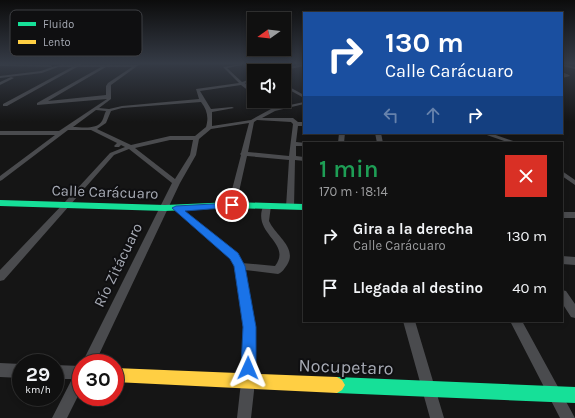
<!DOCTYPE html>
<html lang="es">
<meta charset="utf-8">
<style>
body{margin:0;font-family:Karla,sans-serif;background:#1e1e1e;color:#f1f3f6;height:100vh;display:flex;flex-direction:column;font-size:15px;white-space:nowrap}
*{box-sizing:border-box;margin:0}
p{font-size:13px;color:#9c9d9f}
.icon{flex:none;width:22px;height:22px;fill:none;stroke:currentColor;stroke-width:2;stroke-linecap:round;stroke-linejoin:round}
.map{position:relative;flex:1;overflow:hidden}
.drawer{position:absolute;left:303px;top:142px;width:260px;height:180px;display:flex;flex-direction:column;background:#101010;border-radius:0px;box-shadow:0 2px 6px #0003,0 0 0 1px #303030}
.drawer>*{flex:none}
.top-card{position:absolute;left:303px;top:12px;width:260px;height:122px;border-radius:0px;box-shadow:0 2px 6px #0003,0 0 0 1px #303030;background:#1a4fa0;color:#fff;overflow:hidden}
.needle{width:26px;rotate:256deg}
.fabs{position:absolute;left:247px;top:12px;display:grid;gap:8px}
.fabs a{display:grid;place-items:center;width:44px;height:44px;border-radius:0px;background:#101010;box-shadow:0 2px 6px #0003,0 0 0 1px #303030;font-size:20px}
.speed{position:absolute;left:12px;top:354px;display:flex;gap:8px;font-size:20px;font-weight:700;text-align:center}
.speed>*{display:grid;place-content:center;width:52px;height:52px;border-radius:50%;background:#101010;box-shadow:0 2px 6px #0003,0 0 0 1px #303030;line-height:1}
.speed small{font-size:10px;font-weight:400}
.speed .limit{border:6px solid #d22;background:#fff;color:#111}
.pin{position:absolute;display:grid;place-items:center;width:34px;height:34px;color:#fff;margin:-17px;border:2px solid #fff;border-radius:50%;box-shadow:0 1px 4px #0007}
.me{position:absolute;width:44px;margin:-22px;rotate:1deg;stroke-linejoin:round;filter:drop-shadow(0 0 3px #0008)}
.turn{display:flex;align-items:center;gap:14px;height:84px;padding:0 16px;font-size:18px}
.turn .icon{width:52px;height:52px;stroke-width:2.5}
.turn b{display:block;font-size:28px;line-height:34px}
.lanes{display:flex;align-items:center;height:38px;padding:0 16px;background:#0003;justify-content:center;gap:20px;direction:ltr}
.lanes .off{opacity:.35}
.round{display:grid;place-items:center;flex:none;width:42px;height:42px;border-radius:0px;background:#1e1e1e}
.headline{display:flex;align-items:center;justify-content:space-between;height:68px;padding:0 16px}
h1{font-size:24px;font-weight:600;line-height:30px;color:#1e9e55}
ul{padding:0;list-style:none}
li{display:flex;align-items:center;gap:12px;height:52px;padding:0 16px}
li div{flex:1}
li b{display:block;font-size:15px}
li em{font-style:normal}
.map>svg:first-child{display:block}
</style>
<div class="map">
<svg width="575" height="418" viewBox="0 0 575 418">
<rect width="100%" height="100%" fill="#151515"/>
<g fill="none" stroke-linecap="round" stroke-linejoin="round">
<path fill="#4a4b4e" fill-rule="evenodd" d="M0,64L51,65L52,67L63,64V65C69,65 75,64 81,64V65H105L110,64V65H135L140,64L111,85V99L99,108L109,109L122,106L199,99L196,89L239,83L223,67L242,64V65L227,68L242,82L254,78V80L245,83L254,92V95L241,85L200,91L211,109L232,107L234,108L212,112V126L251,120L271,109L304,102V104L275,111L262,118H293L298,122H304V126H298L296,142L306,143H304V146H296V156L304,157V161L295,160L294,207L290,209L286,207L289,160L247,156L236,205L232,207H229L228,205L241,155L240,154L241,153L249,123L211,129L199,139L196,155L180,183L95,363H82L172,183L129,149L114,155L4,280L0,281V270L64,203L110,153L125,147L121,145L119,147H115L114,146L117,143L91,130H68L2,180L0,181V176L55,135H0V131H59L107,99L37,105V103L101,67H77L7,106H3V104L72,67H58L42,73L0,78V76L41,71L52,67L0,66ZM106,67H132L108,83L106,86V95L48,101ZM201,102C207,110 209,117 206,127L195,136H170L131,145L97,129L106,123L111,111L122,108ZM96,110L106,111C104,114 104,118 102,121C97,130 81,127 73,127ZM257,120L291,122L293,124L289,156L248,152L254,122ZM170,140H193L190,155L175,179L135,148Z
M247,64H251L268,71L304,64V66C284,70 266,75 247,64Z
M562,64L575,67V69L562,66Z
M562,72L569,75L570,76L562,78V76H564L562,74Z
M11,77L14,78L0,85V82Z
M284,84L304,95V98L284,87Z
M339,133H345L344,143H338Z
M375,133H381L383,143H377Z
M481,133H490L519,143H510Z
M562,171L575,180V185L562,176Z
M264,204H270L271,206L269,221C275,235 298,248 287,265C284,269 283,272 278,274L245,270L255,327V382L251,418H237L241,382L243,327L234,266L230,258L172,208L173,206H179L237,254L242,263L275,266C293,242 250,234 264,204Z
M562,212H575V218H562Z
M562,256L575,257V265L562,264Z
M562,290L566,291L575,304V318L571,317L562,303Z
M403,321H415L444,418H430Z
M510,321H522L575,418H560Z
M0,363L21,364V378L0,377Z
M55,365L81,366V390L67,418H52L72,379H55Z"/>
<path fill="#16e098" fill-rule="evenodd" d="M0,200L165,205L232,202L304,204V210L232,208L165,211L0,206Z
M337,377L575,387V403L337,393L332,390L329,385L332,380Z"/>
<path fill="#ffcf43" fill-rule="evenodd" d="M115,368L337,377L342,380L345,385L342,390L337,393L115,382Z"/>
</g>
<linearGradient id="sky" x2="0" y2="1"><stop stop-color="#0c0c0c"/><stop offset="0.52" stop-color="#353b46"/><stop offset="1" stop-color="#353b46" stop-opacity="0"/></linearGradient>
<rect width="575" height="122" fill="url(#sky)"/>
<path fill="#1a73e8" stroke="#114b97" d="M232,203H235L236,205L235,207L185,211L238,253L245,266L256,327V368L254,373L248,376L243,373L241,368L243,327L234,266L230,259L172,208L176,206Z"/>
<g text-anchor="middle" stroke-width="4" stroke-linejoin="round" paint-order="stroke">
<g font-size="15" fill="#a7abb5" stroke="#0f0f11">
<text transform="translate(105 192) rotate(2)" y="5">Calle Carácuaro</text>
<text transform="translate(118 265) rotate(-64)" y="5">Río Zitácuaro</text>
</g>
<g font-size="18" fill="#a7abb5" stroke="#0f0f11">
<text transform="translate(346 367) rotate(2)" y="6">Nocupetaro</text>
</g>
</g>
<rect x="10" y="10" width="132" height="46" rx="6" fill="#0f0f11" stroke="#3d3e42" stroke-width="1"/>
<rect x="18" y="22" width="18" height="4" fill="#16e098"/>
<rect x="18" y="40" width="18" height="4" fill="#ffcf43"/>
<g font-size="11" fill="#a7abb5">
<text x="43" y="28">Fluido</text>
<text x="43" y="46">Lento</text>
</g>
</svg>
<div class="fabs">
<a><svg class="needle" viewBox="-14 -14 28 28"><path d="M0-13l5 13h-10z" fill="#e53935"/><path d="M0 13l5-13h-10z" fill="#9c9d9f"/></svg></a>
<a><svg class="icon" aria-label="sound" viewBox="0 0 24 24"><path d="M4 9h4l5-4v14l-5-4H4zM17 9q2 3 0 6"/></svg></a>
</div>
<div class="speed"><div>29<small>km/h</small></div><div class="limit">30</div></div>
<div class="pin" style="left:232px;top:205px;background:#d93025"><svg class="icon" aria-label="arrive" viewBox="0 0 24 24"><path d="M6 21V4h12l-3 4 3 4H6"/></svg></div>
<svg class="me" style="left:248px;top:368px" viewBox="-20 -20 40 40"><path d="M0-17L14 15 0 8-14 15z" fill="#1a73e8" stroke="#fff" stroke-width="4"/></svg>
<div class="top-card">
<div class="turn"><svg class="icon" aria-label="right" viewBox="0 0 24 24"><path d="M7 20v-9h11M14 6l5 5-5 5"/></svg><div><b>130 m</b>Calle Carácuaro</div></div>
<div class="lanes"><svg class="icon off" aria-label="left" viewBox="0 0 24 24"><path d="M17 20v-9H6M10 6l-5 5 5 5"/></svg><svg class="icon off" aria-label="ahead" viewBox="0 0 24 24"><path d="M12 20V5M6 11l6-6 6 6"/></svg><svg class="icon" aria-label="right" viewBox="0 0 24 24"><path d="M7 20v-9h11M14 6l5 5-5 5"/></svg></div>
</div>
<section class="drawer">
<div class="headline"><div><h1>1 min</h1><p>170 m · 18:14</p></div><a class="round" style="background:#d93025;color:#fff"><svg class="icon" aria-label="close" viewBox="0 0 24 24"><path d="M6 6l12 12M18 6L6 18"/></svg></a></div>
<ul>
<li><svg class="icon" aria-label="right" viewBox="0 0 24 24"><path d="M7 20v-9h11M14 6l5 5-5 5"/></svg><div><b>Gira a la derecha</b><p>Calle Carácuaro</p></div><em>130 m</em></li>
<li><svg class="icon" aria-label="arrive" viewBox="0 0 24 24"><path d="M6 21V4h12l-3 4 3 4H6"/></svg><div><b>Llegada al destino</b></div><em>40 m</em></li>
</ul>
</section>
</div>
